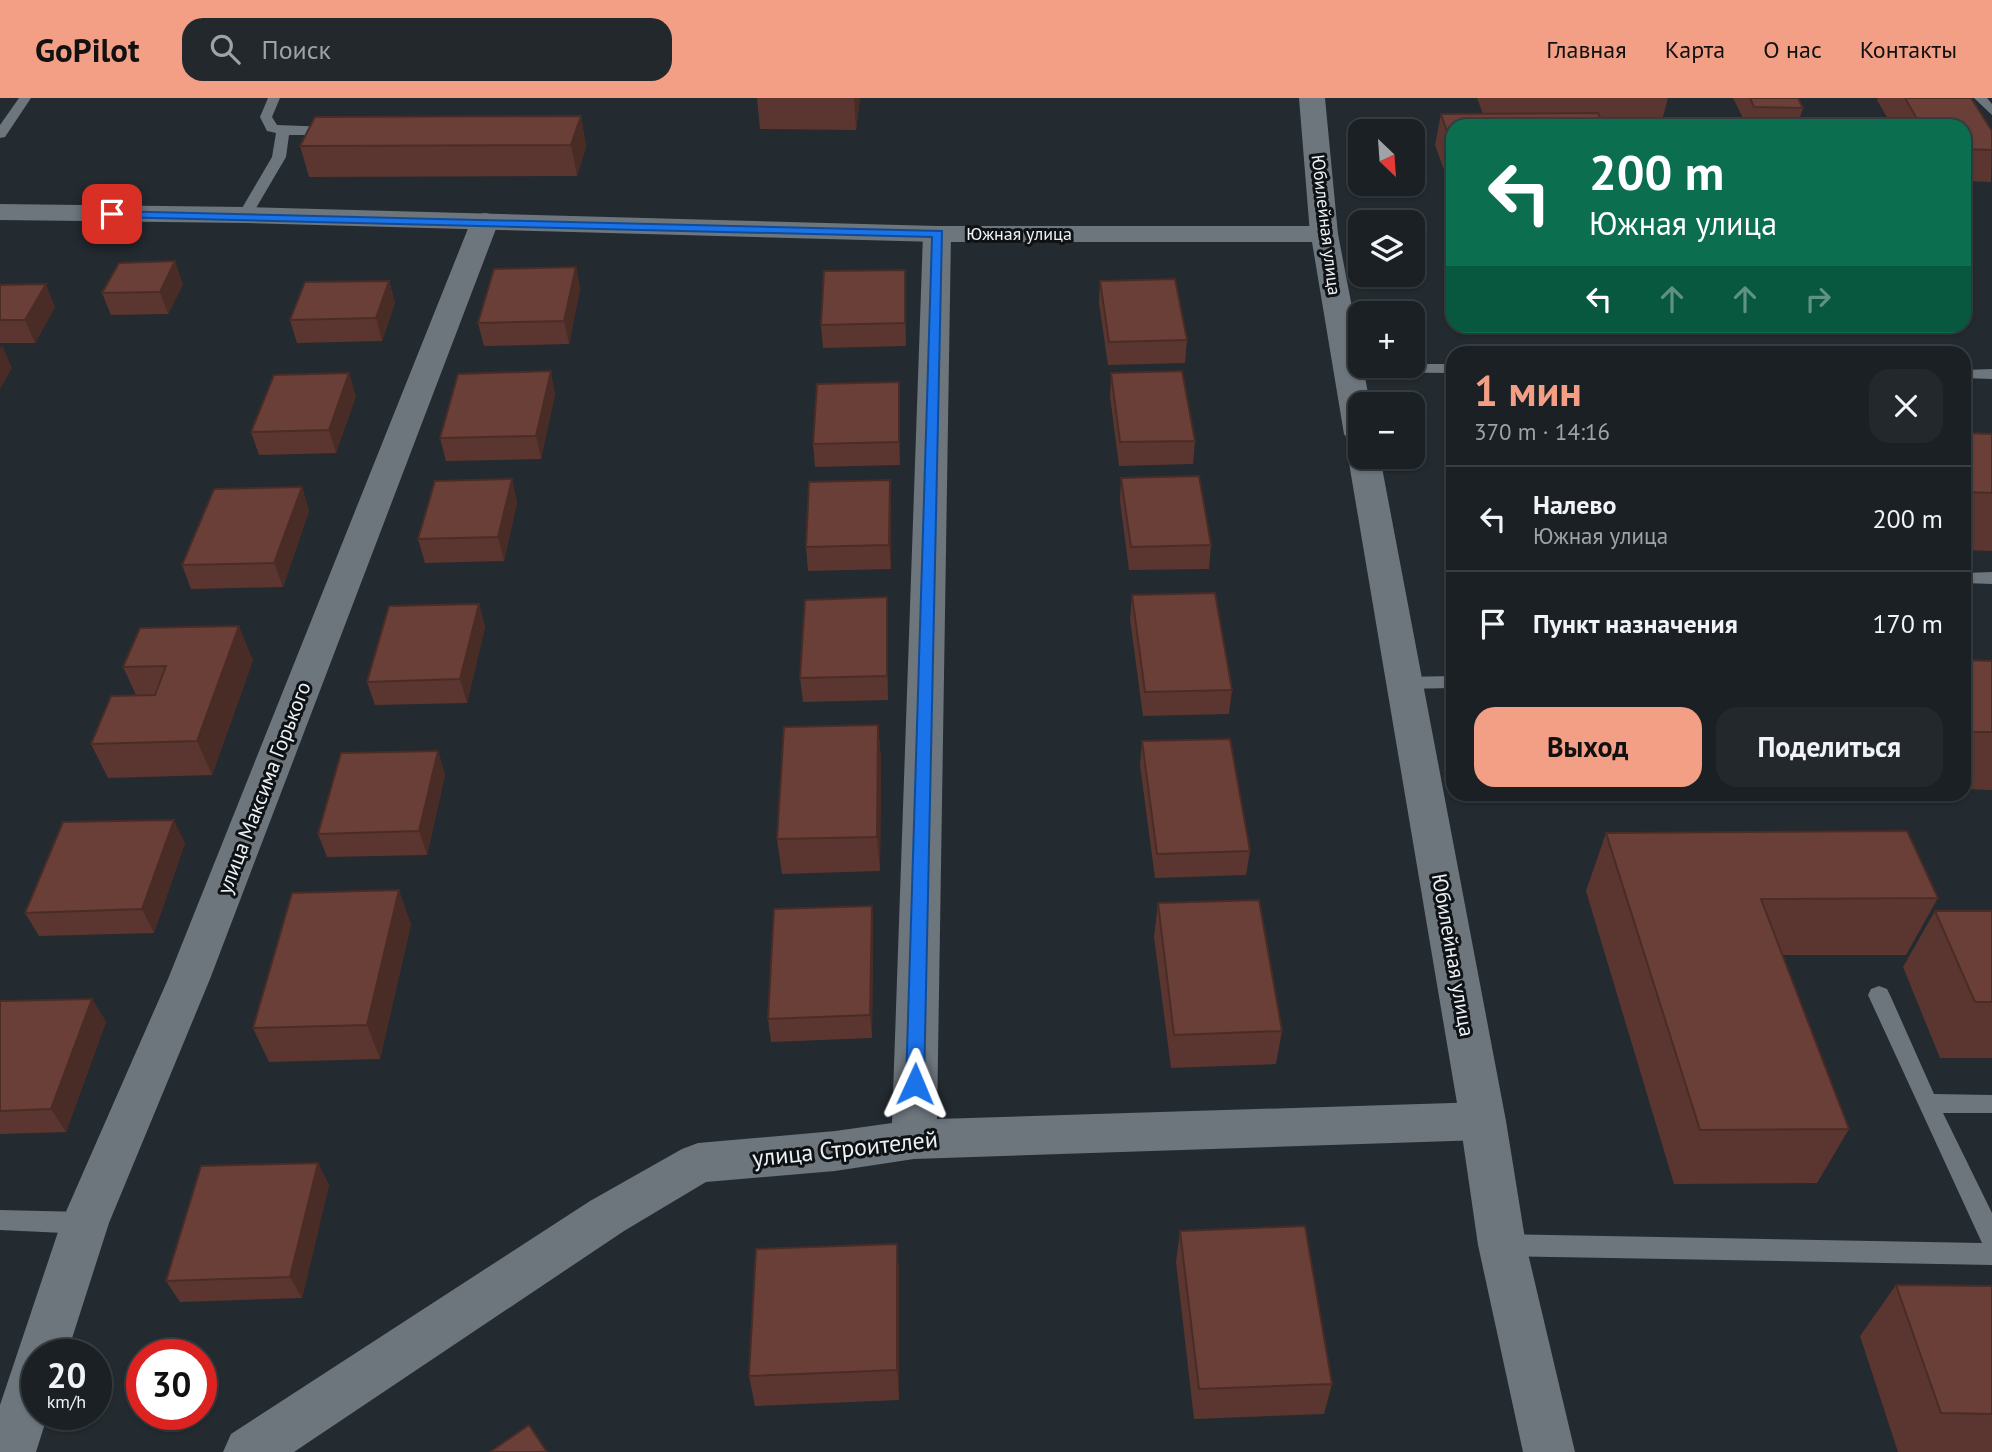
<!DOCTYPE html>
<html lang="ru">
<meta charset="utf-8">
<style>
body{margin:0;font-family:"PT Sans",sans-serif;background:#23282c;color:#f1f3f6;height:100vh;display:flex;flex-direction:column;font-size:26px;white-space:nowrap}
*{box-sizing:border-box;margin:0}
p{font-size:23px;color:#9fa3a6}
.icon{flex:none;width:38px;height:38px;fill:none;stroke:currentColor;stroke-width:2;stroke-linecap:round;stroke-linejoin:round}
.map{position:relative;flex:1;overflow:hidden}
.sheet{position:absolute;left:1446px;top:248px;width:525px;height:455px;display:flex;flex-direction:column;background:#1a2024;border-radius:21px;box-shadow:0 2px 5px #0004,0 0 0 2px #383e41}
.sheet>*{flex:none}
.hud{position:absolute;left:1446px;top:21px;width:525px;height:214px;border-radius:21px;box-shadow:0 2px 5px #0004,0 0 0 2px #383e41;background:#0b6e4f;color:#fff;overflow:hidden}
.needle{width:46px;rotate:155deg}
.fabs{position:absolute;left:1348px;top:21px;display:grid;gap:14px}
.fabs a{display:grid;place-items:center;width:77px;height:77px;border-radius:14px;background:#1a2024;box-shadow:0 2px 5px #0004,0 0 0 2px #383e41;font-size:35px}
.speed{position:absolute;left:21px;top:1241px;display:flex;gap:14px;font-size:35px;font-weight:700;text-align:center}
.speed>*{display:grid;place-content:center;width:91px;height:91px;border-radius:50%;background:#1a2024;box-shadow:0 2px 5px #0004,0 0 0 2px #383e41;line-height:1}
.speed small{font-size:18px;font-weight:400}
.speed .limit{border:10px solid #d22;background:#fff;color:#111}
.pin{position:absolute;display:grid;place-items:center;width:60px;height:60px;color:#fff;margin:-30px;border-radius:14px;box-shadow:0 4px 10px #0006}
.me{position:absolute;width:77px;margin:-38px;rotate:1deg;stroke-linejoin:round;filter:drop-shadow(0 0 5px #0008)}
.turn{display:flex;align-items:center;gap:24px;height:147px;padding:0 28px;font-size:32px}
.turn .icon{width:91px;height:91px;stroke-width:2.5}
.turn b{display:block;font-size:49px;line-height:60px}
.lanes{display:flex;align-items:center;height:66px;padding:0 28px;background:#0003;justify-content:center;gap:35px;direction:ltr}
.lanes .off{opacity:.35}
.round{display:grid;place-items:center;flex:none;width:74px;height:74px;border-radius:21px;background:#23282c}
.head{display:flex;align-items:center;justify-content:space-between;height:119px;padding:0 28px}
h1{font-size:42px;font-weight:600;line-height:52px;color:#f39f85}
.action{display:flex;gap:14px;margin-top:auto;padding:14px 28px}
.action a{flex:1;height:80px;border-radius:21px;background:#f39f85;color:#111;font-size:28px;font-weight:600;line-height:80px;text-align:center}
.action a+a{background:#23282c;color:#f1f3f6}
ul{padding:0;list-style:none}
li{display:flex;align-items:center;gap:21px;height:105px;padding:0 28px;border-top:2px solid #383e41}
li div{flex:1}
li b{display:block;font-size:26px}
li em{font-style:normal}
header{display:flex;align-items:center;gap:42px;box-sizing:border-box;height:98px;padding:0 35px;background:#f39f85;color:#111}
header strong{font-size:33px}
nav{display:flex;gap:38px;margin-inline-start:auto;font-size:24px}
.search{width:490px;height:63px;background:#23282c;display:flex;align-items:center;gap:18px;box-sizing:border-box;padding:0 24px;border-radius:21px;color:#9fa3a6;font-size:26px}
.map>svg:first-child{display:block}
</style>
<header>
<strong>GoPilot</strong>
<div class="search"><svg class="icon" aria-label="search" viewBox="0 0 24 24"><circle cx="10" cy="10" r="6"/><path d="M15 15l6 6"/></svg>Поиск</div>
<nav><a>Главная</a><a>Карта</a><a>О нас</a><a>Контакты</a></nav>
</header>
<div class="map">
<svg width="1992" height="1354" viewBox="0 0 1992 1354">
<rect width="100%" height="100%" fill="#232a30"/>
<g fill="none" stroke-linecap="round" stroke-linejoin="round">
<path fill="#6d757d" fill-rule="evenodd" d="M19,0H31L5,39L0,40V27Z
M268,0H280L272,19L277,27L331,29L337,33L331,37H289L286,59L252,117L245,121L238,117L272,59L276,35L267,33L260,19Z
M1974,0H1987L1992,6V17Z
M1348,266H1452V275L1343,274L1340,271Z
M1992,271V281L1964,280V272Z
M1992,474V486L1964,485V475Z
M1452,578V590L1405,591L1396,585L1405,579Z
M1879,888L1887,891L1890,897L1934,996L1992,997V1015H1943L1992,1115V1167L1502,1158L1494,1155L1490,1147L1494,1139L1502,1136L1982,1145L1868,897L1871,891Z
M0,1112L85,1114L93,1118L97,1125L93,1132L85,1136L0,1132Z"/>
<path fill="#6d757d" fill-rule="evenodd" d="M1299,0H1325L1338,136L1334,142H1314L1310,136Z
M485,115L495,117L499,123L210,881L109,1125L67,1256H37V1316H48L36,1354H0V1307L61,1125L168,881L471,123L475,117Z
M937,128L947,130L951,136L937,1021L1483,1004L1499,1009L1506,1023L1499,1037L1483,1042L914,1061L835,1073L706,1084L624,1133L294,1354H223L231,1336L590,1103L682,1051L698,1045L835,1033L892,1025L923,136L927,130Z"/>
<path fill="#6d757d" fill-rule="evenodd" d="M0,106L245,109L937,128H1324L1334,130L1338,136L1360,251V268H1363L1370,306H1360V345L1349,343L1344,336L1312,144H937L245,125L0,122Z
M1360,350V359H1380L1506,1023L1526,1147L1575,1354H1523L1478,1147L1460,1023L1348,359L1353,352Z"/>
</g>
<path fill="#5b3630" d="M757,0H860L856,32L760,31Z
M1477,0H1668L1661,26L1452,28V80H1447L1435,47L1441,16H1483Z
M1733,0H1798L1803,10L1797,28H1747Z
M1878,0H1971L1992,33L1991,84L1964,83V28H1892L1877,2Z
M581,18L586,49L577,78L309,79L300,48Z
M576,169L580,191L569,246L484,248L478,225Z
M389,183L395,205L382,243L297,245L290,222Z
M1100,183L1187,242L1185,265L1108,267L1099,205Z
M183,186L168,216L111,217L102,195Z
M0,187L55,209L35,245H0Z
M906,194V248L823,250L821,227Z
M1111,275L1195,343L1193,366L1119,368L1110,298Z
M899,284L900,367L815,369L813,346Z
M555,296L541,361L446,363L440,340Z
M356,298L336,355L259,357L251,334Z
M1964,335L1992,336V453L1964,452Z
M1121,380L1211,447L1209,471L1129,472L1120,403Z
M512,381L517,405L504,463L425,465L418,441Z
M302,389L309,413L283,489L191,491L182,467Z
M891,406V471L808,473L806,449Z
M1132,497L1232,592L1229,616L1143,618L1130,521Z
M887,499L888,523V602L803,604L800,580Z
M479,506L485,529L467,605L375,607L367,584Z
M253,562L212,677L108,680L91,646L136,597L123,569Z
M1964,562L1992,563V692L1964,691Z
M878,627L881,662L880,773L782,776L777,741Z
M1142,643L1250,753L1246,777L1155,780L1140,667Z
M438,653L445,677L427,757L327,759L318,736Z
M1606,735L1938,800L1906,857H1782L1849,1031L1817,1085L1674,1086L1586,793Z
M185,745L154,835L39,838L25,815Z
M1158,805L1282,933L1276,966L1171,970L1154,839Z
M872,808L873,832L872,940L771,944L768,921Z
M1935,813H1992V960H1940L1903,869Z
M411,826L380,961L269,964L253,930Z
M92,901L106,924L66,1034L0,1036V903Z
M329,1087L302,1200L180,1204L166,1183Z
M1180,1133L1332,1286L1324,1316L1194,1321L1176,1164Z
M897,1146L899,1177V1302L755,1308L749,1278Z
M1896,1187L1992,1188V1354H1898L1860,1238Z"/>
<path fill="#4a2c27" d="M854,0H860L856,32Z
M581,18L586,49L577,78L571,47Z
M175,163L183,186L168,216L160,194Z
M576,169L580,191L569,246L564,223Z
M905,172L906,194V248L905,225Z
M389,183L395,205L382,243L376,220Z
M46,186L55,209L35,245L25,222Z
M2,247L12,270L0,291V251Z
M551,273L555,296L541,361L536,338Z
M349,275L356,298L336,355L329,332Z
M899,284L900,307V367L899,344Z
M512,381L517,405L504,463L498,439Z
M890,382L891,406V471L889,447Z
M302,389L309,413L283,489L274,465Z
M887,499L888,523V602L887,578Z
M479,506L485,529L467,605L460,581Z
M239,528L253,562L212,677L197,643Z
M878,627L881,662L880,773L877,739Z
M438,653L445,677L427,757L419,733Z
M174,722L185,745L154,835L142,811Z
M399,792L411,826L380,961L367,927Z
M872,808L873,832L872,940L870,917Z
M92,901L106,924L66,1034L51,1011Z
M318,1065L329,1087L302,1200L290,1179Z
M897,1146L899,1177V1302L897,1272Z"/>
<path fill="#6a3f38" stroke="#4a2c27" stroke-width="2" d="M1750,0H1798L1803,10L1754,9Z
M1905,0H1971L1992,33V52L1964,51V28H1921Z
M1598,15L1604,28H1452V48L1441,16Z
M581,18L571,47L300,48L315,19Z
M175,163L160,194L102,195L119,165Z
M576,169L564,223L478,225L494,171Z
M905,172V225L821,227L824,173Z
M1175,181L1187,242L1109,244L1100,183Z
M389,183L376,220L290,222L305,184Z
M46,186L25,222H0V187Z
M551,273L536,338L440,340L458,276Z
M1182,273L1195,343L1120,344L1111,275Z
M349,275L329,332L251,334L274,277Z
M899,284V344L813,346L817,286Z
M1964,335L1992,336V395L1964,394Z
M1199,378L1211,447L1131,449L1121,380Z
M512,381L498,439L418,441L435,383Z
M890,382L889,447L806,449L809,384Z
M302,389L274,465L182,467L214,391Z
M1215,495L1232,592L1145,594L1132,497Z
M887,499V578L800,580L805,502Z
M479,506L460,581L367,584L389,508Z
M239,528L197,643L91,646L111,598L155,597L166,568L123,569L140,530Z
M1964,562L1992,563V634H1964Z
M878,627L877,739L777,741L784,629Z
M1230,641L1250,753L1157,756L1142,643Z
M438,653L419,733L318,736L341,655Z
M174,722L142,811L25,815L63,724Z
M1907,733L1938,800L1761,801L1849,1031L1700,1032L1606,735Z
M399,792L367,927L253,930L292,795Z
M1259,802L1282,933L1174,937L1158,805Z
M872,808L870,917L768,921L774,811Z
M1935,813H1992V904H1975Z
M92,901L51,1011L0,1013V903Z
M318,1065L290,1179L166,1183L201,1068Z
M1305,1128L1332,1286L1199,1291L1180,1133Z
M897,1146V1272L749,1278L756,1151Z
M1896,1187L1992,1188V1316L1941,1315Z
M529,1327L547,1354H490Z"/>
<path fill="#1a73e8" stroke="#114b97" stroke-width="2" d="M108,113L942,133L924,986L922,992H909L906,986L932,139L112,119L106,116Z"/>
<g text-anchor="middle" stroke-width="6" stroke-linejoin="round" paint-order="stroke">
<g font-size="18" fill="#ecf1f5" stroke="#0f1215">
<text transform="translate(1326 127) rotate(83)" y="6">Юбилейная улица</text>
<text x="1019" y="142">Южная улица</text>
</g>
<g font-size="21" fill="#ecf1f5" stroke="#0f1215">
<text transform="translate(264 690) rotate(-69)" y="7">улица Максима Горького</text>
<text transform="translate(1453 857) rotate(80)" y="7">Юбилейная улица</text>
</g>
<g font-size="24" fill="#ecf1f5" stroke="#0f1215">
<text transform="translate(845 1051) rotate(-6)" y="8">улица Строителей</text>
</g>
</g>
</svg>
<div class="fabs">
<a><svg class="needle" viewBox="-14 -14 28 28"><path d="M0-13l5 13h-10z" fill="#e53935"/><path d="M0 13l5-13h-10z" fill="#9fa3a6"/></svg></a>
<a><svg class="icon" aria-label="layers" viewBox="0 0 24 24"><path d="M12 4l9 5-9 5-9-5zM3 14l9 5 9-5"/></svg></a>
<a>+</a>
<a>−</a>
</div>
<div class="speed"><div>20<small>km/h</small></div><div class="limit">30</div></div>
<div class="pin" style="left:112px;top:116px;background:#d93025"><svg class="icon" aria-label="arrive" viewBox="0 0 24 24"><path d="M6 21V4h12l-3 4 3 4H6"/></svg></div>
<svg class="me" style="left:915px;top:986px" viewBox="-20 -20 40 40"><path d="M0-17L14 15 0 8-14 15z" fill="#1a73e8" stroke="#fff" stroke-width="4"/></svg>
<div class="hud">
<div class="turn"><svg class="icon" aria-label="left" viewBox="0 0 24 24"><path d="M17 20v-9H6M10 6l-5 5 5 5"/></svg><div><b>200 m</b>Южная улица</div></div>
<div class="lanes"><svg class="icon" aria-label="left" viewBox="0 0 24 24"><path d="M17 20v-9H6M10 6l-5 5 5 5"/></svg><svg class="icon off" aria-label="ahead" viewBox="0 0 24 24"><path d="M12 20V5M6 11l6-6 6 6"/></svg><svg class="icon off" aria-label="ahead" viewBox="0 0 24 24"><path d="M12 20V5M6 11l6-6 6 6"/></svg><svg class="icon off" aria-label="right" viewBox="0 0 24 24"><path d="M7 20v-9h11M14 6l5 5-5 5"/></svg></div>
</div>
<section class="sheet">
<div class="head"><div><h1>1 мин</h1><p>370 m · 14:16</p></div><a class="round"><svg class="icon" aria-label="close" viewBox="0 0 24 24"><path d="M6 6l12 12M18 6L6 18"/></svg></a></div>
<ul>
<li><svg class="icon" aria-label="left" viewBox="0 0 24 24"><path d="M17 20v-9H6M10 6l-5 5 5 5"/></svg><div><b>Налево</b><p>Южная улица</p></div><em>200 m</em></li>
<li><svg class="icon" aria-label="arrive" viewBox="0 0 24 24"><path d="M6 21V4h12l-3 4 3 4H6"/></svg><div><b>Пункт назначения</b></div><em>170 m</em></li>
</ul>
<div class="action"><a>Выход</a><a>Поделиться</a></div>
</section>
</div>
